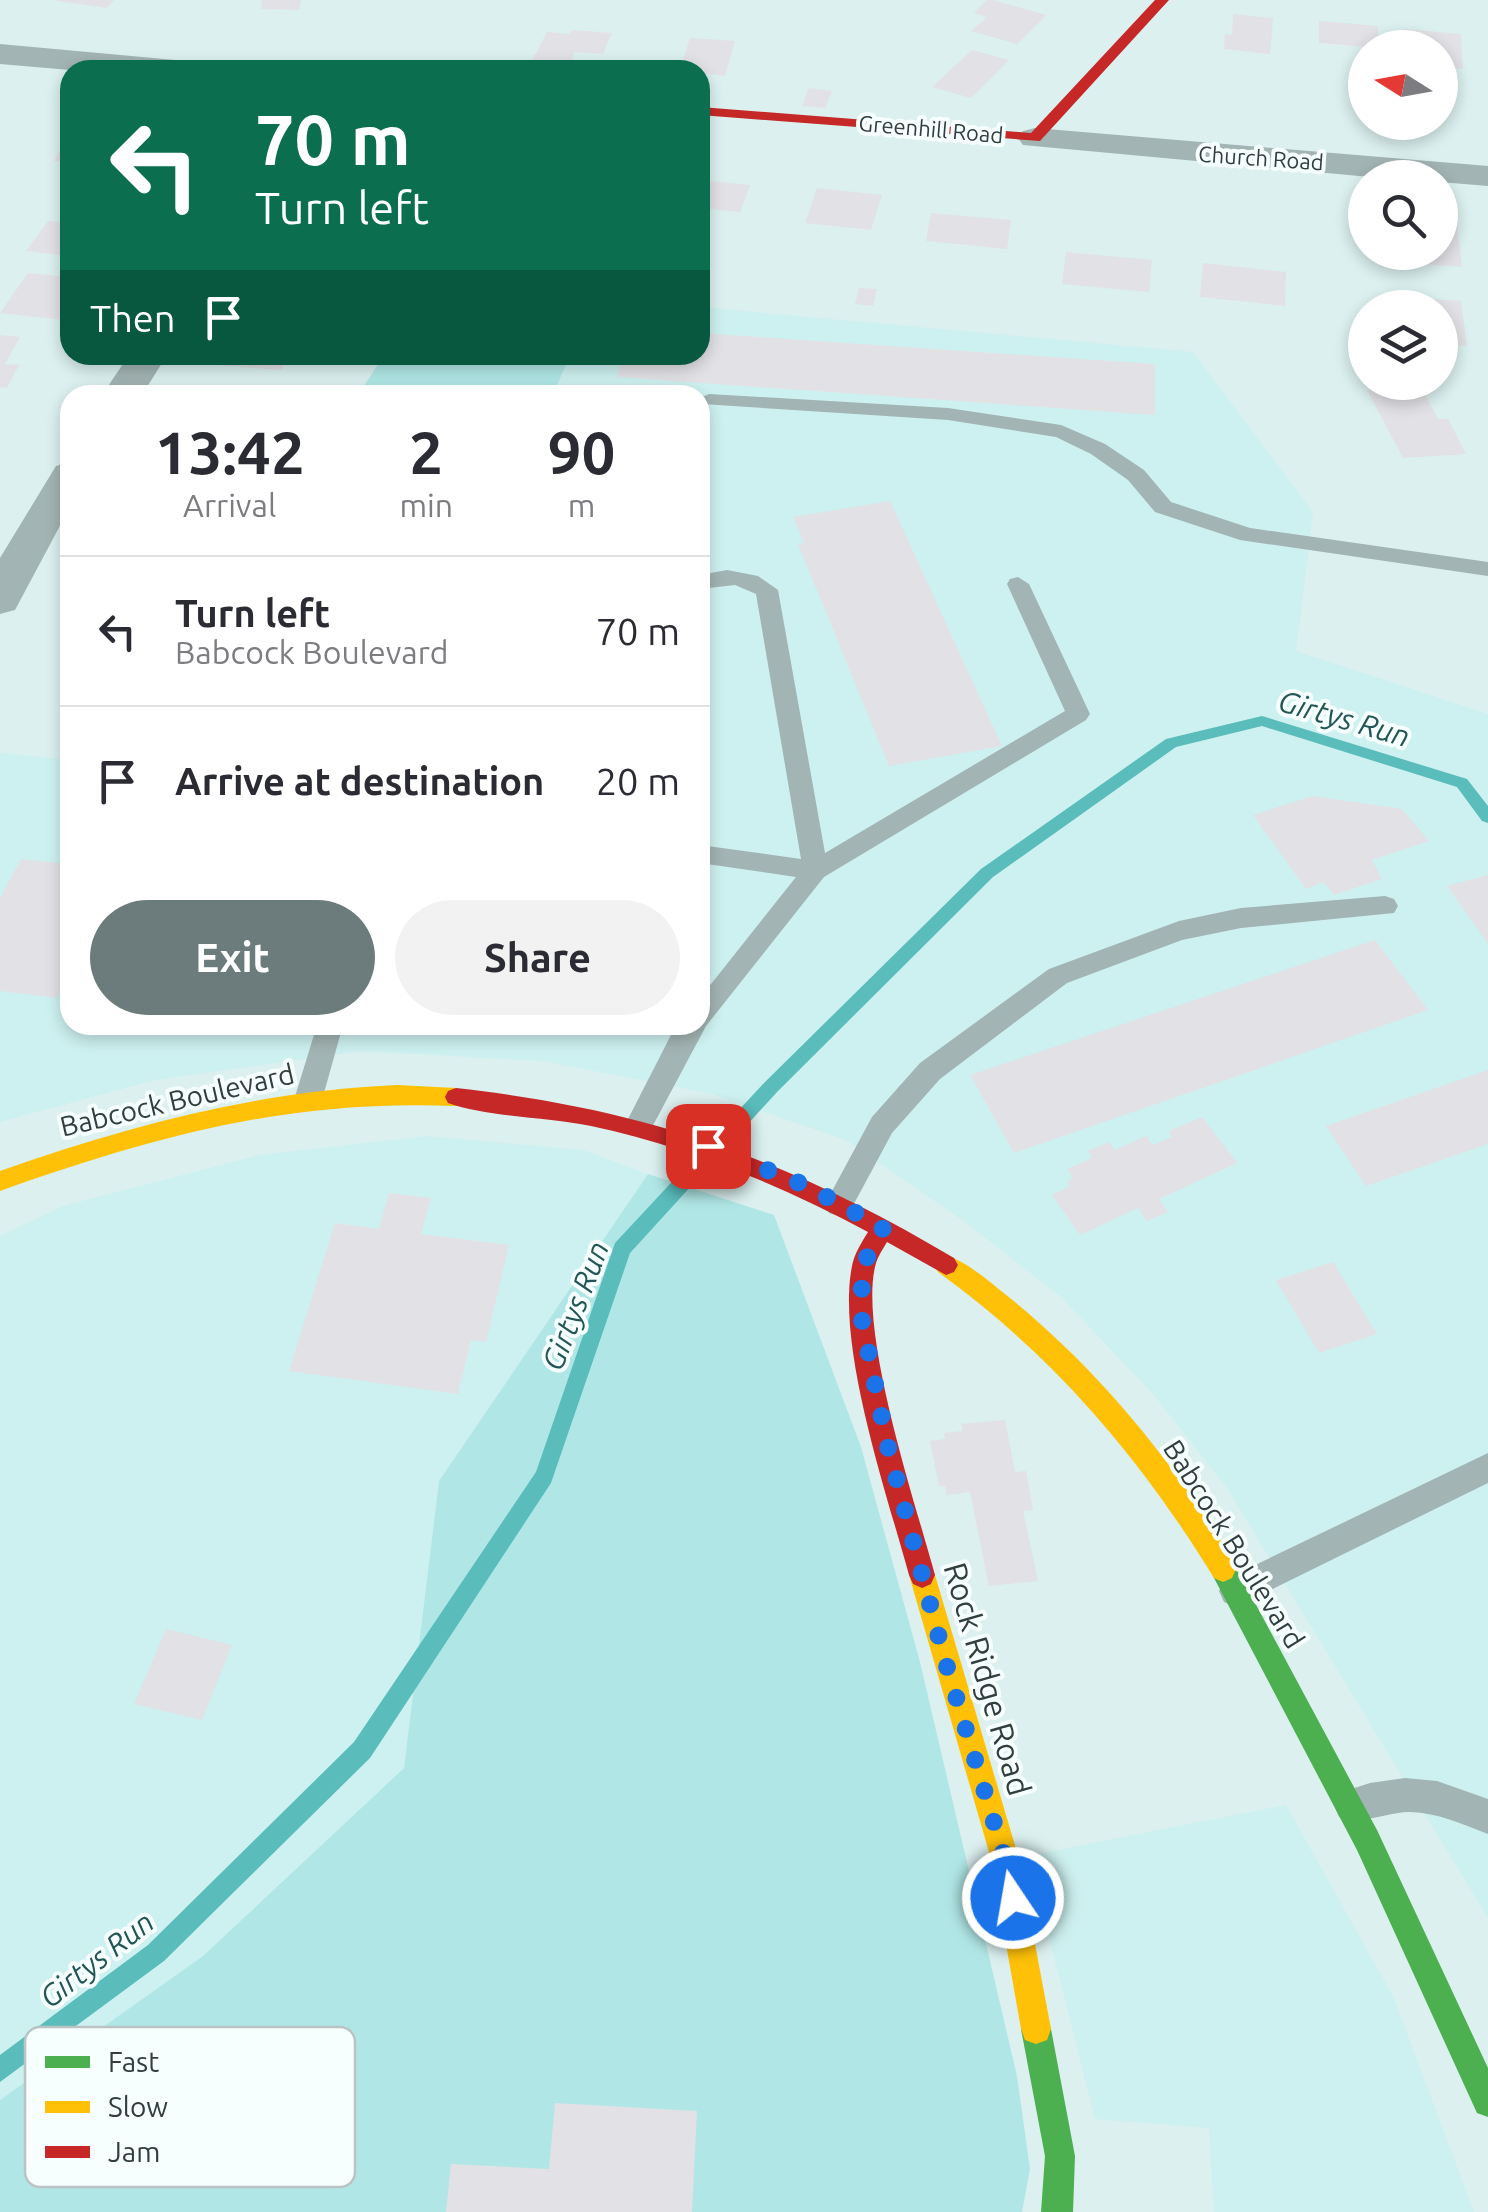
<!DOCTYPE html>
<style>
body{margin:0;font-family:Ubuntu,sans-serif;background:#f2f2f3;color:#2b2b33;height:100vh;display:flex;flex-direction:column;font-size:38px;white-space:nowrap}
*{box-sizing:border-box;margin:0}
p{font-size:32px;color:#7c7c81}
.icon{flex:none;width:55px;height:55px;fill:none;stroke:currentColor;stroke-width:2;stroke-linecap:round;stroke-linejoin:round}
.map{position:relative;flex:1;overflow:hidden}
.side{position:absolute;left:60px;top:385px;width:650px;height:650px;display:flex;flex-direction:column;background:#fff;border-radius:30px;box-shadow:0 5px 15px #0003}
.side>*{flex:none}
.banner{position:absolute;left:60px;top:60px;width:650px;height:305px;border-radius:30px;box-shadow:0 5px 15px #0003;background:#0b6e4f;color:#fff;overflow:hidden}
.needle{width:65px;rotate:281deg}
.fabs{position:absolute;left:1348px;top:30px;display:grid;gap:20px}
.fabs a{display:grid;place-items:center;width:110px;height:110px;border-radius:50%;background:#fff;box-shadow:0 5px 15px #0003;font-size:50px}
.pin{position:absolute;display:grid;place-items:center;width:85px;height:85px;color:#fff;margin:-42px;border-radius:20px;box-shadow:0 5px 15px #0006}
.me{position:absolute;width:110px;margin:-55px;rotate:348deg;stroke-linejoin:round;filter:drop-shadow(0 0 8px #0008)}
.turn{display:flex;align-items:center;gap:35px;height:210px;padding:0 30px;font-size:45px}
.turn .icon{width:130px;height:130px;stroke-width:2.5}
.turn b{display:block;font-size:70px;line-height:85px}
.then{display:flex;align-items:center;height:95px;padding:0 30px;background:#0003;gap:20px;font-size:38px}
.eta{display:flex;justify-content:space-evenly;align-items:center;height:170px;text-align:center}
.eta b{font-size:60px;font-weight:700;line-height:70px}
.button{display:flex;gap:20px;margin-top:auto;padding:20px 30px}
.button a{flex:1;height:115px;border-radius:60px;background:#6c7c7c;color:#fff;font-size:40px;font-weight:700;line-height:115px;text-align:center}
.button a+a{background:#f2f2f3;color:#2b2b33}
ul{padding:0;list-style:none}
li{display:flex;align-items:center;gap:30px;height:150px;padding:0 30px;border-top:2px solid #e1e1e2}
li div{flex:1}
li b{display:block;font-size:38px}
li em{font-style:normal}
.map>svg:first-child{display:block}
</style>
<div class="map">
<svg width="1488" height="2212" viewBox="0 0 1488 2212">
<rect width="100%" height="100%" fill="#dbf0ef"/>
<path fill="#cdf1f0" d="M700,307L1193,352L1313,512L1296,651L1488,714V1918L1227,1488L1153,1394L1061,1297L965,1222L846,1140L712,1094L543,1061L361,1051L155,1080L0,1122V753L70,760V1025H700V395H553L570,355H700Z
M427,1136L583,1150L648,1174L439,1481L404,1768L203,1956L0,2100V1236L63,1206L260,1155Z
M1286,1805L1393,1996L1474,2212H1214L1209,2128L1095,2119L1049,1937L1037,1854Z"/>
<path fill="#b0e7e6" d="M384,355H570L553,395H373L364,386Z
M648,1174L774,1215L861,1447L920,1662L1017,2076L1030,2169L1022,2212H0V2100L203,1956L404,1768L439,1481Z"/>
<g fill="none" stroke-linecap="round" stroke-linejoin="round">
<path fill="#5abcbb" fill-rule="evenodd" d="M1262,716L1467,779L1488,806V823L1482,821L1457,787L1262,726L1176,747L993,877L777,1092L630,1253L551,1483L370,1758L164,1961L0,2082V2055L148,1945L354,1742L536,1472L615,1243L765,1082L981,869L1166,739Z"/>
</g>
<path fill="#e2e1e5" d="M52,0H114L107,8Z
M262,0H301L299,10L261,9Z
M987,0H992L1047,15L1017,44L971,31L987,17L974,13Z
M1233,14L1273,18L1270,54L1224,49L1225,34L1232,35Z
M1319,21L1378,26V48L1319,43Z
M1403,29L1461,34L1463,69L1440,67V48H1403Z
M572,30L612,33L603,54L575,52L567,70L529,67L547,32L570,34Z
M690,38L735,41L725,76L680,70Z
M972,50L1009,60L971,98L932,87Z
M809,88L832,91L825,108L802,106Z
M70,130V162L54,161Z
M700,180L750,185L740,212L700,208Z
M817,188L882,195L871,230L805,223Z
M931,213L1011,220L1007,249L926,241Z
M48,221L70,223V256L26,251Z
M1440,221L1457,222L1462,267L1406,263L1405,252H1440Z
M1066,252L1152,260L1149,292L1062,284Z
M1203,263L1286,272L1285,306L1200,297Z
M28,273L70,277L60,296L70,298V309L63,320L0,313Z
M859,288L877,289L873,306L855,304Z
M1403,297L1461,301L1467,346L1440,344V308H1404Z
M700,333L1155,364V415L617,377L623,355H700Z
M0,335L20,337L5,364L19,365L7,388L0,387Z
M201,355H288L281,370L196,363Z
M1421,387L1438,419H1448L1466,454L1403,458L1367,390Z
M890,501L1002,746L889,766L798,544L804,543L793,517Z
M1313,796L1402,809L1429,841L1372,860L1382,879L1334,895L1324,882L1306,889L1253,815Z
M21,859L70,864V969L57,998L0,991V898Z
M1488,875V944L1447,886Z
M1375,940L1428,1010L1014,1153L970,1075Z
M1488,1070V1144L1366,1186L1326,1126Z
M1202,1117L1237,1163L1159,1199L1168,1212L1147,1221L1138,1208L1080,1235L1052,1195L1070,1186L1067,1181L1073,1178L1067,1169L1092,1158L1088,1151L1109,1142L1115,1150L1146,1136L1153,1145L1172,1137L1169,1131Z
M389,1193L431,1198L421,1234L509,1245L486,1342L471,1340L458,1394L289,1371L335,1223L379,1229Z
M1333,1262L1377,1334L1319,1353L1276,1280Z
M1005,1420L1015,1472L1026,1471L1033,1510L1023,1511L1038,1581L989,1586L970,1492L947,1495L945,1486H939L930,1441L945,1439L944,1433L963,1431L961,1424Z
M166,1629L232,1645L202,1720L134,1704Z
M555,2103L697,2111L692,2212H446L451,2164L549,2169Z"/>
<g fill="none" stroke-linecap="round" stroke-linejoin="round">
<path fill="#a2b4b3" fill-rule="evenodd" d="M709,394L948,408L1061,425L1105,444L1144,470L1171,502L1250,528L1488,562V576L1240,540L1155,512L1128,480L1091,454L1056,437L948,420L702,404L700,398Z
M727,570L758,576L778,590L825,853L1065,711L1007,584L1010,579L1018,577L1029,584L1090,714L1086,720L824,877L706,1026L650,1131L640,1134L630,1131L626,1123L672,1033L678,1025H700V998L796,877L700,863V845L801,859L756,594L735,585L700,589V575Z
M1385,896L1394,899L1398,906L1394,913L1241,928L1182,940L1067,983L940,1079L892,1133L849,1213L839,1216L829,1213L825,1204L872,1117L920,1063L1049,969L1179,921L1241,908Z
M317,1025H343L322,1100L318,1108L308,1111L298,1108L294,1100Z
M1488,1453V1483L1246,1602L1235,1607L1224,1602L1219,1591L1224,1580Z
M1405,1778L1437,1781L1488,1799V1834C1462,1824 1439,1813 1410,1812C1387,1812 1360,1826 1339,1817L1334,1805L1339,1793L1370,1783Z"/>
<path fill="#a2b4b3" fill-rule="evenodd" d="M0,44L175,60L187,63L191,70H70L0,64Z
M1035,128L1488,166V186L1440,182V178H1381L1023,145L1018,138L1023,131Z
M129,355H167L142,395H102Z
M70,462V507L15,610L0,614V558L56,466Z"/>
<path fill="#4caf50" fill-rule="evenodd" d="M1223,1556L1232,1560L1377,1830L1488,2068V2117L1477,2113L1357,1850L1214,1578L1210,1569L1214,1560Z
M1036,2014L1047,2018L1051,2029L1075,2156L1073,2212H1041L1045,2156L1021,2029L1025,2018Z"/>
<path fill="#ffc107" fill-rule="evenodd" d="M397,1085L456,1088L464,1091L467,1097L464,1103L456,1106C289,1099 156,1136 0,1191V1171C130,1125 259,1091 397,1085Z
M946,1255C969,1263 991,1283 1010,1298C1080,1355 1140,1422 1192,1497C1207,1520 1225,1543 1236,1569L1232,1578L1223,1582L1214,1578C1140,1457 1053,1355 938,1272L934,1265L938,1258Z
M922,1562L931,1566L935,1575L1019,1859L1051,2029L1047,2040L1036,2044L1025,2040L1021,2029L991,1859L909,1575L913,1566Z"/>
<path fill="#c62828" fill-rule="evenodd" d="M1155,0H1169L1040,141L700,115V107L1031,133Z
M456,1088C651,1110 786,1159 954,1258L958,1265L954,1272L946,1275L887,1242C883,1249 878,1256 876,1263C857,1329 916,1505 935,1575L931,1584L922,1588L913,1584L909,1575C887,1494 836,1346 852,1266C854,1254 862,1242 868,1232C780,1185 689,1147 591,1126C548,1117 487,1117 448,1103L445,1097L448,1091Z"/>
</g>
<g fill="none" stroke-linecap="round" stroke-linejoin="round">
<path stroke="#1a73e8" stroke-width="18" stroke-dasharray="0 32.4" d="M708,1146L807,1186L883,1228L864,1263L860,1310L887,1443L945,1660L1005,1859L1013,1898"/>
</g>
<g text-anchor="middle" stroke-width="8" stroke-linejoin="round" paint-order="stroke">
<g font-size="22" fill="#303e3e" stroke="#f7fefe">
<text transform="translate(931 129) rotate(5)" y="8">Greenhill Road</text>
<text transform="translate(1261 158) rotate(4)" y="8">Church Road</text>
</g>
<g font-size="28" fill="#303e3e" stroke="#f7fefe">
<text transform="translate(177 1100) rotate(-13)" y="10">Babcock Boulevard</text>
<text transform="translate(1234 1544) rotate(58)" y="10">Babcock Boulevard</text>
</g>
<g font-size="30" font-style="italic" fill="#255" stroke="#f7fefe">
<text transform="translate(1344 719) rotate(16)" y="10">Girtys Run</text>
<text transform="translate(576 1306) rotate(-69)" y="10">Girtys Run</text>
<text transform="translate(97 1960) rotate(-38)" y="10">Girtys Run</text>
</g>
<g font-size="32" fill="#303e3e" stroke="#f7fefe">
<text transform="translate(987 1679) rotate(74)" y="11">Rock Ridge Road</text>
</g>
</g>
<rect x="25" y="2027" width="330" height="160" rx="15" fill="#f7fefe" stroke="#bbc4c4" stroke-width="2.5"/>
<rect x="45" y="2056" width="45" height="12" fill="#4caf50"/>
<rect x="45" y="2101" width="45" height="12" fill="#ffc107"/>
<rect x="45" y="2146" width="45" height="12" fill="#c62828"/>
<g font-size="28" fill="#303e3e">
<text x="108" y="2072">Fast</text>
<text x="108" y="2117">Slow</text>
<text x="108" y="2162">Jam</text>
</g>
</svg>
<div class="fabs">
<a><svg class="needle" viewBox="-14 -14 28 28"><path d="M0-13l5 13h-10z" fill="#e53935"/><path d="M0 13l5-13h-10z" fill="#7c7c81"/></svg></a>
<a><svg class="icon" aria-label="search" viewBox="0 0 24 24"><circle cx="10" cy="10" r="6"/><path d="M15 15l6 6"/></svg></a>
<a><svg class="icon" aria-label="layers" viewBox="0 0 24 24"><path d="M12 4l9 5-9 5-9-5zM3 14l9 5 9-5"/></svg></a>
</div>
<div class="pin" style="left:708px;top:1146px;background:#d93025"><svg class="icon" aria-label="arrive" viewBox="0 0 24 24"><path d="M6 21V4h12l-3 4 3 4H6"/></svg></div>
<svg class="me" style="left:1013px;top:1898px" viewBox="-20 -20 40 40"><circle r="17" fill="#1a73e8" stroke="#fff" stroke-width="3"/><path d="M0-11L8 9 0 5-8 9z" fill="#fff"/></svg>
<div class="banner">
<div class="turn"><svg class="icon" aria-label="left" viewBox="0 0 24 24"><path d="M17 20v-9H6M10 6l-5 5 5 5"/></svg><div><b>70 m</b>Turn left</div></div>
<div class="then">Then<svg class="icon" aria-label="arrive" viewBox="0 0 24 24"><path d="M6 21V4h12l-3 4 3 4H6"/></svg></div>
</div>
<section class="side">
<div class="eta">
<div><b>13:42</b><p>Arrival</p></div>
<div><b>2</b><p>min</p></div>
<div><b>90</b><p>m</p></div>
</div>
<ul>
<li><svg class="icon" aria-label="left" viewBox="0 0 24 24"><path d="M17 20v-9H6M10 6l-5 5 5 5"/></svg><div><b>Turn left</b><p>Babcock Boulevard</p></div><em>70 m</em></li>
<li><svg class="icon" aria-label="arrive" viewBox="0 0 24 24"><path d="M6 21V4h12l-3 4 3 4H6"/></svg><div><b>Arrive at destination</b></div><em>20 m</em></li>
</ul>
<div class="button"><a>Exit</a><a>Share</a></div>
</section>
</div>
